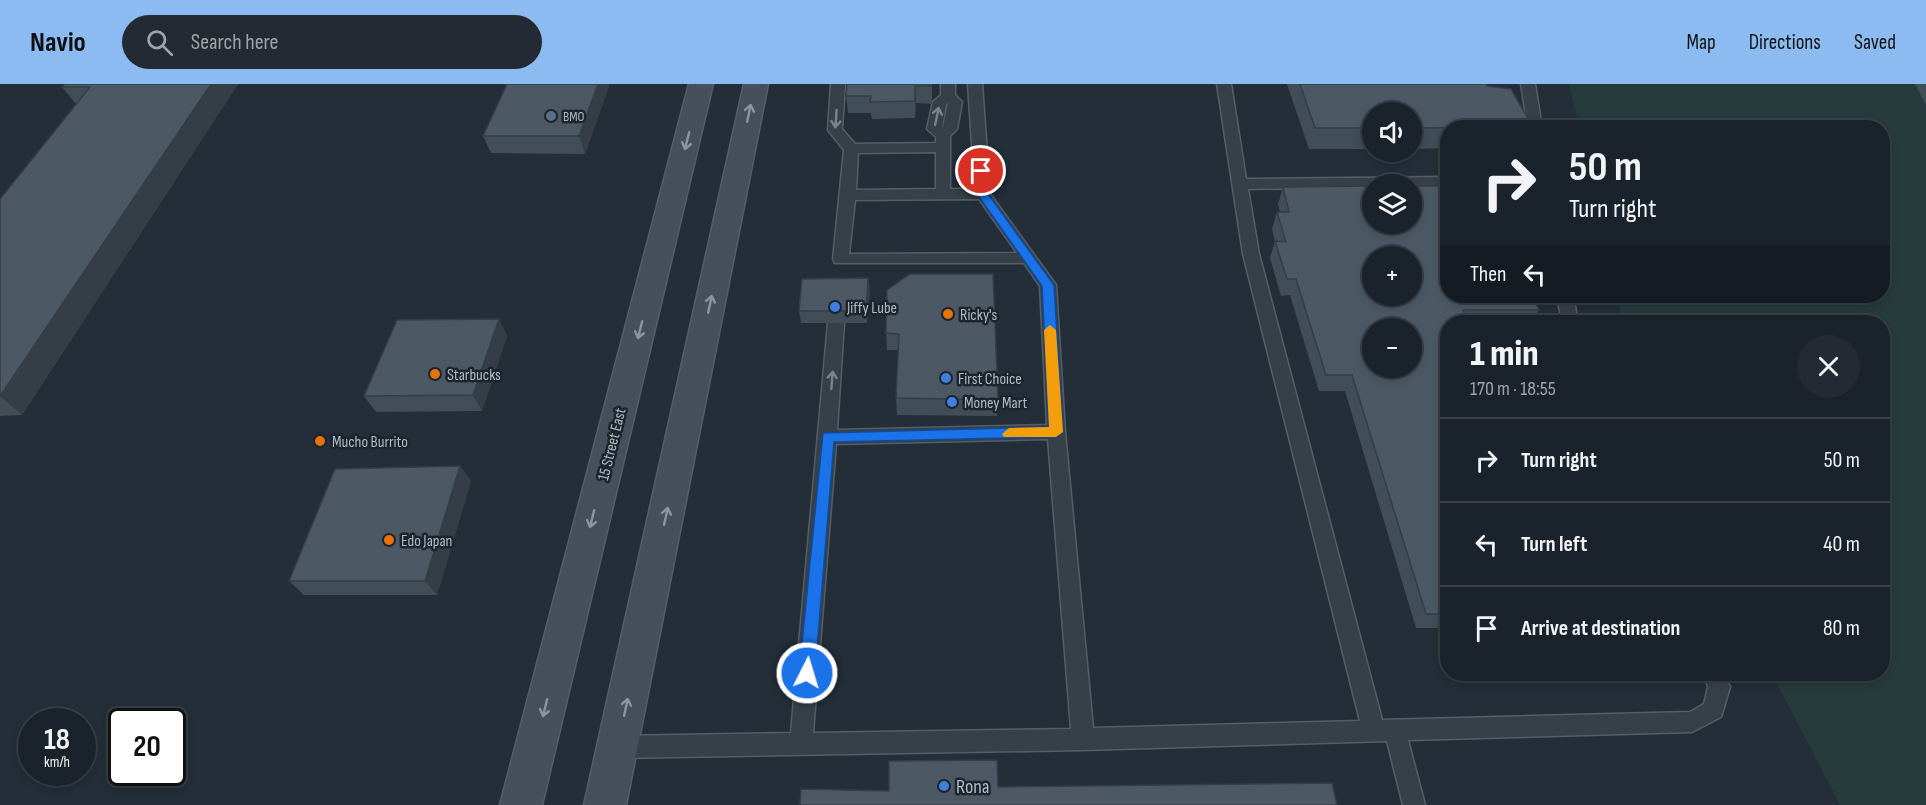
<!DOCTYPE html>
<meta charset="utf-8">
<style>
body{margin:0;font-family:"Sofia Sans Condensed",sans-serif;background:#232a33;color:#f1f3f6;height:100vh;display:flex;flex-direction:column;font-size:22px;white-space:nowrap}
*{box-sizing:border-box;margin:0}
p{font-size:20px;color:#9fa4a9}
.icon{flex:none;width:33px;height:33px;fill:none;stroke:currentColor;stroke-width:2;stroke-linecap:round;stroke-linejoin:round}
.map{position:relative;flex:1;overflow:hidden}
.drawer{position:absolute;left:1440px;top:231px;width:450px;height:366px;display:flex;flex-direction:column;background:#1a222b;border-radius:24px;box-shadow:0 3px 9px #0003,0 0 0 2px #383f47}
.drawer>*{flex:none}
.hud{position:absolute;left:1440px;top:36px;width:450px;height:183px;border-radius:24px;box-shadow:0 3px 9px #0003,0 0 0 2px #383f47;background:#1a222b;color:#f1f3f6;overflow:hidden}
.fabs{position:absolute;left:1362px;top:18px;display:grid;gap:12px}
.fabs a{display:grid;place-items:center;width:60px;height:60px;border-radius:50%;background:#1a222b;box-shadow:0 3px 9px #0003,0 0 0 2px #383f47;font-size:30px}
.speed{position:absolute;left:18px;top:624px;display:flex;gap:12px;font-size:30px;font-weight:700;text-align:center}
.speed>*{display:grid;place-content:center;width:78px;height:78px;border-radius:50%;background:#1a222b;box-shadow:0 3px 9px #0003,0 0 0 2px #383f47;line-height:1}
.speed small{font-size:15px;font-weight:400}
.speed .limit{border:3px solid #111;border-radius:9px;background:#fff;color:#111}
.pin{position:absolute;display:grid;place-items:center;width:51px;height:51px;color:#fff;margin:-26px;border:3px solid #fff;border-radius:50%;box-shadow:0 2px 6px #0007}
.me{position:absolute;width:66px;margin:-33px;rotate:5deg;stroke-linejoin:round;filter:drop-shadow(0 0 4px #0008)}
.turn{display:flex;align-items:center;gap:21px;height:126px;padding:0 30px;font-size:27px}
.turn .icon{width:78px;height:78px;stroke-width:2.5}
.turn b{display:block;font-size:42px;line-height:51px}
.then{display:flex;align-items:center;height:57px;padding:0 30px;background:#0003;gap:12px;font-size:22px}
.round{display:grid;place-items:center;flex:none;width:63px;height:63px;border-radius:32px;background:#232a33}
.head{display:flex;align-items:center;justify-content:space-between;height:102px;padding:0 30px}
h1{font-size:36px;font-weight:800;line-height:45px}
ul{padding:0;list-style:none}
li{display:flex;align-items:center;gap:18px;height:84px;padding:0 30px;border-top:2px solid #383f47}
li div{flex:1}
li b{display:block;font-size:22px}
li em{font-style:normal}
header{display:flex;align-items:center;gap:36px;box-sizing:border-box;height:84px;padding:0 30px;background:#8bbbf1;color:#111}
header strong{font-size:28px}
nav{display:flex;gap:33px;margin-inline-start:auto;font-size:21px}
.search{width:420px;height:54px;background:#232a33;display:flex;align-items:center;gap:15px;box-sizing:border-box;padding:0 21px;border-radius:33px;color:#9fa4a9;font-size:22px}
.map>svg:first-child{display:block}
</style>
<header>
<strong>Navio</strong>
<div class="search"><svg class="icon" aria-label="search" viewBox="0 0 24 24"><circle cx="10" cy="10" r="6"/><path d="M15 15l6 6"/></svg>Search here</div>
<nav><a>Map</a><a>Directions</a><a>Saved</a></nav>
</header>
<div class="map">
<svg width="1926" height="721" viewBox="0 0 1926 721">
<rect width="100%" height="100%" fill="#232e39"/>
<path fill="#263b3b" d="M1569,0H1926V721H1840L1772,590H1882V238H1623L1617,212H1882V44L1579,43Z"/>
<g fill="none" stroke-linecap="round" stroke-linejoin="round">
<defs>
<path id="service" d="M831,0H845L842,45L855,60L936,59V53L927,45L933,18L941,11V0H955V11L962,18L957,45L950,52V105H975L968,0H982L990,110L1056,201L1065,348L1093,644L1360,637L1243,170L1217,0H1231L1246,95L1448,93V103L1372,100V103L1248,105L1259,170L1382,636L1690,628L1704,620L1708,603L1704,590H1724L1730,603L1721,633L1692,648L1408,656L1425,721H1403L1387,657L1083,666L617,674L609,671L606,663L609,655L617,652L791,649L828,239L830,235H842L844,239L837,346L1047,341L1040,202L1024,179H835L833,175L844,66L828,46ZM948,19L943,43L942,44L946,20ZM936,68V105L856,106L858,69ZM979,115L1017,169L849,170L855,116ZM1048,355L1071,645L813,649L836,360Z
M1521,0H1535L1542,44H1528Z
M1557,212H1573L1578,238H1562Z"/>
<path id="secondary" d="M689,0H713L542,721H500Z
M744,0H768L626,721H584Z"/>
</defs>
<use href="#service" stroke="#555e67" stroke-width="3"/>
<use href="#secondary" stroke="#555e67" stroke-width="3"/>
<use href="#service" fill="#374049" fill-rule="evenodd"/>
<use href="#secondary" fill="#45505c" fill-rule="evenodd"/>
</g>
<path fill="#414d57" d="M65,0H238L22,331L0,332V115L76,20L62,3Z
M507,0H609V2L585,70L491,69L483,52Z
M847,0H932V20L916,19L915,34L872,35L871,29H848L846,12Z
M1287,0H1486L1448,44V64L1412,65V28H1372V65H1309Z
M1915,0H1926V21Z
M1283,103L1448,212L1539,226L1532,238H1448V544H1416L1345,307H1319L1290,211L1281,212L1270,174L1275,157L1272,145L1277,128H1280L1278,120Z
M868,194L870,206L867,239H801L799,227Z
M887,206L998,316L997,332L897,331L896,314L898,266H887L886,249Z
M499,235L507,252L482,327L376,328L364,312Z
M460,382L471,397L437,511H304L289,497Z"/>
<path fill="#353e47" d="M211,0H238L22,331L0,312Z
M598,0H609V2L585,70L579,52Z
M915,2L916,19L915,34Z
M868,194L870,206L867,239L866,227Z
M499,235L507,252L482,327L473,311Z
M460,382L471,397L437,511L425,497Z"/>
<path fill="#4c5965" stroke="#353e47" stroke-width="1.5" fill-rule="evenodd" d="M65,0H211L0,312V115L90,3H62Z
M507,0H598L579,52H483Z
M847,0H931V2H915V17L870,18L871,12H846Z
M1300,0H1486L1487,2L1511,5L1533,43L1412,44V28H1372V44H1315Z
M1372,102V140H1412V102H1440L1448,118V212H1532L1539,226H1463L1468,238H1448V530H1426L1352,291H1326L1296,195H1287L1275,157L1286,158L1277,128H1289L1283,103ZM1372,172H1412V212H1372ZM1372,244H1412V284H1372Z
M910,190H993L998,316L896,314L899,250L886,249L887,206Z
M868,194L866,227H799L802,195Z
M499,235L473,311L364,312L397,236Z
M460,382L425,497H289L335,385Z
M997,676L998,703L1332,699L1337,721H800L801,705L889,707V677Z"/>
<defs><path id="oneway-shaft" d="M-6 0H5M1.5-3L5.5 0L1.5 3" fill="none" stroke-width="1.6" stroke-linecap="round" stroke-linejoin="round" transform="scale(1.5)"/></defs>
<g stroke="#8c96a0">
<use href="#oneway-shaft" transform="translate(749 29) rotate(-78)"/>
<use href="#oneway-shaft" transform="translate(687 57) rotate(104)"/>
<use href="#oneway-shaft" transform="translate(710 220) rotate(-78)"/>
<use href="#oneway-shaft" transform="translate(640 246) rotate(104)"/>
<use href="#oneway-shaft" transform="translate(666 432) rotate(-78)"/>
<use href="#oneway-shaft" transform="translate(592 435) rotate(104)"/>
<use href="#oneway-shaft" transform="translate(626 623) rotate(-78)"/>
<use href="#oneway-shaft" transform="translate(545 624) rotate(104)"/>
</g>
<g stroke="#7b848d">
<use href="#oneway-shaft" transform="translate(937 32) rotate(-78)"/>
<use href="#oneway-shaft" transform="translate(836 35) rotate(94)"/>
<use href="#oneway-shaft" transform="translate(832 296) rotate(-86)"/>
</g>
<path fill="#1a73e8" stroke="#114b97" stroke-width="1.5" d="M981,83L986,87L988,110L1054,201L1063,348L1056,353L834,358L815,589L812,594L807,596L801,594L799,589L823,349L1049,343L1042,202L977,110L975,87Z"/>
<path fill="#f59e0b" d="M1050,241L1056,246L1063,348L1056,353H1004L1002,350L1009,344L1049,343L1044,246Z"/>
<circle fill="#5c6f8a" stroke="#1c252e" stroke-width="2" cx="551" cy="32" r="6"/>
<g fill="#3f7fe0" stroke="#1c252e" stroke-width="2">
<circle cx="835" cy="223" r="6"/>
<circle cx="946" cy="294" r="6"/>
<circle cx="952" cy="318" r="6"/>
<circle cx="944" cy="702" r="6"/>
</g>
<g fill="#e8710a" stroke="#1c252e" stroke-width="2">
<circle cx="948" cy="230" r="6"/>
<circle cx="435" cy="290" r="6"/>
<circle cx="320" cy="357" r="6"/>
<circle cx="389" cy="456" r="6"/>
</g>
<g text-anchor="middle" stroke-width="5" stroke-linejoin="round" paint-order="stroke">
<g font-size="14" fill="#b2bbc5" stroke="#1c252e" text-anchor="start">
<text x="563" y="37">BMO</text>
</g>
<g font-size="16" fill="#b2bbc5" stroke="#1c252e" text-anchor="start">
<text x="847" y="229">Jiffy Lube</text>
<text x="960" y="236">Ricky's</text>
<text x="447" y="296">Starbucks</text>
<text x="958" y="300">First Choice</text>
<text x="964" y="324">Money Mart</text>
<text x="332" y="363">Mucho Burrito</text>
<text x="401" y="462">Edo Japan</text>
</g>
<g font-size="16" fill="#b2bbc5" stroke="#1c252e">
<text transform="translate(611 360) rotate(-76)" y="6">15 Street East</text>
</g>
<g font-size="20" fill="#b2bbc5" stroke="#1c252e" text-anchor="start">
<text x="956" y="709">Rona</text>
</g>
</g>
</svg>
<div class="fabs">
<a><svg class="icon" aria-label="sound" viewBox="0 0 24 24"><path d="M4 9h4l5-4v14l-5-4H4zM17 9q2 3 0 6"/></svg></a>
<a><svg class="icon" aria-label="layers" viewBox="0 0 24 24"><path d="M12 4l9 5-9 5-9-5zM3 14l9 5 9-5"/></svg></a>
<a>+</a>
<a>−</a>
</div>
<div class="speed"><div>18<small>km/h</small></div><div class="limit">20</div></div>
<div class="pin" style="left:981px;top:87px;background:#d93025"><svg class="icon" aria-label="arrive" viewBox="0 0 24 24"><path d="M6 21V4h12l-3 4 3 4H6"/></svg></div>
<svg class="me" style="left:807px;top:589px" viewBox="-20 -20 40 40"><circle r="17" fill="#1a73e8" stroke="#fff" stroke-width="3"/><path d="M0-11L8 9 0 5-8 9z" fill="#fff"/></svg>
<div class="hud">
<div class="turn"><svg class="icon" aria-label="right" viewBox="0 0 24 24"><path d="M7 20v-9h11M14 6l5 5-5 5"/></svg><div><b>50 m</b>Turn right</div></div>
<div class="then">Then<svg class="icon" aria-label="left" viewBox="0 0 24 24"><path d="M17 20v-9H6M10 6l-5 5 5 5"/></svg></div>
</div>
<section class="drawer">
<div class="head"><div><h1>1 min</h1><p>170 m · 18:55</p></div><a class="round"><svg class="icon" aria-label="close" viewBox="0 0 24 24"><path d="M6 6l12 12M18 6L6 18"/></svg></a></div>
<ul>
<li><svg class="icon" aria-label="right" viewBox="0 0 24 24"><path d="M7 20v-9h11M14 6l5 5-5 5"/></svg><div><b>Turn right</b></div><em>50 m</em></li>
<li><svg class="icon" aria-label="left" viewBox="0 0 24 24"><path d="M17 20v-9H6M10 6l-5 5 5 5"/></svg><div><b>Turn left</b></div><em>40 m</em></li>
<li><svg class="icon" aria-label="arrive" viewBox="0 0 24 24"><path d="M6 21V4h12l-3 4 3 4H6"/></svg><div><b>Arrive at destination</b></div><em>80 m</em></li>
</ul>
</section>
</div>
